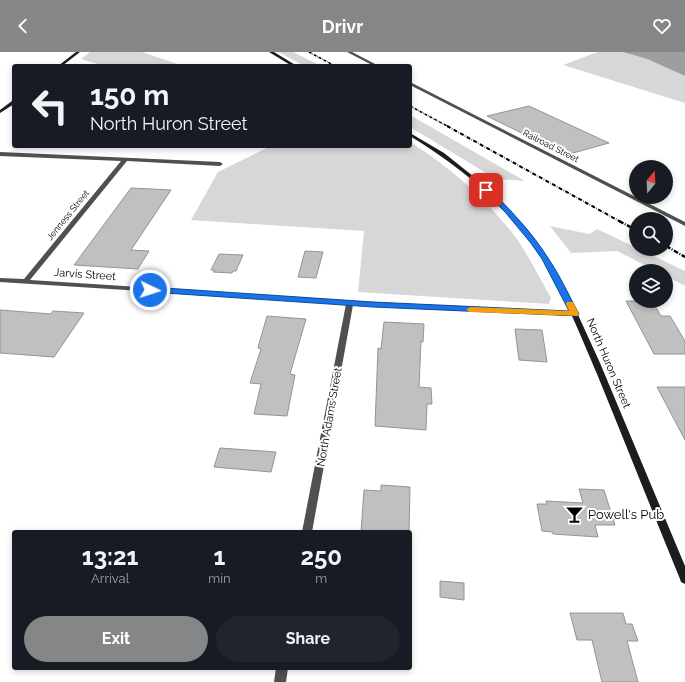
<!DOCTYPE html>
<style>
body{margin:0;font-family:Raleway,sans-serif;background:#20242c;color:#f1f3f6;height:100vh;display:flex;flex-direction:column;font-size:15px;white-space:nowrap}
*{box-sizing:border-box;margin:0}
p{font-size:13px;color:#9ea1a6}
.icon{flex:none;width:22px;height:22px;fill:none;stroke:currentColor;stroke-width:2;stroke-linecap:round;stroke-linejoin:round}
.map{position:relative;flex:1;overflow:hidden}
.details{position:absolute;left:12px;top:478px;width:400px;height:140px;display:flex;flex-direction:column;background:#171b24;border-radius:4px;box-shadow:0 2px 6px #0003}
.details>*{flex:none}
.top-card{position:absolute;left:12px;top:12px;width:400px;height:84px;border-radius:4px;box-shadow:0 2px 6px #0003;background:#171b24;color:#f1f3f6;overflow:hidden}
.needle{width:26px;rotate:18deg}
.tools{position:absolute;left:629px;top:108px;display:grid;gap:8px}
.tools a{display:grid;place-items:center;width:44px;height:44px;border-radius:50%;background:#171b24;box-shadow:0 2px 6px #0003;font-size:20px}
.pin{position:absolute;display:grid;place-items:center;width:34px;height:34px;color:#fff;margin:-17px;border-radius:8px;box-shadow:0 2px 6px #0006}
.me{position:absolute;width:44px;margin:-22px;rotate:94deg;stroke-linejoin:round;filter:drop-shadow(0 0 3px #0008)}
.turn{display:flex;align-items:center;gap:14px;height:84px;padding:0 12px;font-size:18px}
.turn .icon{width:52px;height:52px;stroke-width:2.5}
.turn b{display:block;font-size:28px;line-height:34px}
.eta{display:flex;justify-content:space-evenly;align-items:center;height:68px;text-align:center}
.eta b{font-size:24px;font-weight:700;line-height:28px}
.button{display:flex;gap:8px;margin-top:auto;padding:8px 12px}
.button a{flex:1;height:46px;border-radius:24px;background:#858687;color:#fff;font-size:16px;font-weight:700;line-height:46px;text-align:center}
.button a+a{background:#20242c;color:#f1f3f6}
header{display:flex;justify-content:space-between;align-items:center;height:52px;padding:0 12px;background:#858687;color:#fff;font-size:18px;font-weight:700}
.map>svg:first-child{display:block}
</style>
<header><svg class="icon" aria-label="back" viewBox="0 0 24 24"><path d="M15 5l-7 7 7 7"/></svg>Drivr<svg class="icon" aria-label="heart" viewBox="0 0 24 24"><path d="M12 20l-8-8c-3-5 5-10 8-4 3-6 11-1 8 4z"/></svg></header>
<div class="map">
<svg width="685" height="630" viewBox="0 0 685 630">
<rect width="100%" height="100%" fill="#fff"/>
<path fill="#d7d7d7" d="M90,0H142L180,13L104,14L81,7Z
M278,0H293L321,14H305Z
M598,0H623L647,7L685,24V51L563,13Z
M410,63L525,129L496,127L410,75Z
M410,90C450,115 485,146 514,183C528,202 539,225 551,246L549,252L358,240L364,179L191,168L218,120L271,94H410Z
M550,174L589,182L597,177L685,219V234L666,224V219H656L617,199L571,201Z"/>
<path fill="#9e9e9e" d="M623,0H685V24L647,7Z"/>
<path fill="#c0c0c0" stroke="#949494" d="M529,54L609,91L566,103L487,64Z
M131,136L171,138L131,198L149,199L138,217L74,213Z
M305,199L323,200L316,226L298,225Z
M219,202L243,203L236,219H233L232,221L213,220L215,218H211Z
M626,249H652L661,264H670L685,289V302H654Z
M0,258L51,262L53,259L84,261L54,305L0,301Z
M267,264L306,267L290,322L295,323L287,364L254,362L261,332L250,331L261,297L258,296L259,292Z
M384,270L424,272L423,290L421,289L419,335L431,336L432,352H427L426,378L375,374L378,296L381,297Z
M515,277L542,278L547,310L519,308Z
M657,335H685V388Z
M220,396L276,400L271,420L214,415Z
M381,433L410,435L409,480H361L364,438L381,439Z
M579,437L604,438L615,473H595L598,485L553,482L552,480L542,479L537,452H547L546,449L583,451Z
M440,529L464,531V548L440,545Z
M570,561H623L626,572H632L638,589H627L638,630H602L592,588H577Z"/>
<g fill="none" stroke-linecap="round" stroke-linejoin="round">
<path fill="#505050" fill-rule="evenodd" d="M347,0H352L379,14H374Z
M410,30L685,170V174L410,33Z
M0,100L220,110L223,112L220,114L127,109L30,228L373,250L575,260L579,262L575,264L353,253L312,480H302L346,252L0,230V226L24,227L121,109L0,104Z
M276,616H288L286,630H274Z"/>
<path fill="#1d1d1d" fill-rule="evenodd" d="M76,0H80L62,14H58Z
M269,0H274L297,14H292Z
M12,49H14V52L0,61V58Z
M410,81L444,101L488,136L527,177L550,209L569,243L600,311L685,514V532L681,530L680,527C652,459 625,390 597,322C576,273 556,221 523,179C492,140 452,110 410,84Z"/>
<path stroke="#000" stroke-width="1.5" stroke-dasharray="3 1 0.5 1" stroke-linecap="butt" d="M309,0L335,14
M410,54L449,75"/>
<path stroke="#000" stroke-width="2" stroke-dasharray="4 1.5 0.5 1.5" stroke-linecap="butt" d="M447,74L621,170"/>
<path stroke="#000" stroke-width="2.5" stroke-dasharray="5 1.5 1 1.5" stroke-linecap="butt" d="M619,169L636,178
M666,194L685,205"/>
</g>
<path fill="#1a73e8" stroke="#114b97" d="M484,136H489C510,158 532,180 548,206C560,223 569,244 579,262L578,264L373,255L150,240L146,238L150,235L373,250L569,259L542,207L530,190L505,160L484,139Z"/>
<path fill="#f59e0b" d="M567,250H573L579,262L578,264L470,260L466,258L470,255L569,259L566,252Z"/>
<defs>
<symbol id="bar-bare" viewBox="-9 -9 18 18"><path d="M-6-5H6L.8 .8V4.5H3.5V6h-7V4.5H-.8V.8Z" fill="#000" stroke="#fff" stroke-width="2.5" paint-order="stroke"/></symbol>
</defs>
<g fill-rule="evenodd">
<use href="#bar-bare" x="562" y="450" width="25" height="25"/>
</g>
<g text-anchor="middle" stroke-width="4" stroke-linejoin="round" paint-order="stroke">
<g font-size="9" fill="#000" stroke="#fff">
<text transform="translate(551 94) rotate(27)" y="3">Railroad Street</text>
<text transform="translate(68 163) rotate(-51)" y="3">Jenness Street</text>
</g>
<g font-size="11" fill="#000" stroke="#fff">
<text transform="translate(85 222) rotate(4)" y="4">Jarvis Street</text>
<text transform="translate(609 311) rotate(67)" y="4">North Huron Street</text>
<text transform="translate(329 365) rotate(-80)" y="4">North Adams Street</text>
</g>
<g font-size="13" fill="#000" stroke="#fff" text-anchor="start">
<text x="588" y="467">Powell's Pub</text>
</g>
</g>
</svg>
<div class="tools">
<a><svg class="needle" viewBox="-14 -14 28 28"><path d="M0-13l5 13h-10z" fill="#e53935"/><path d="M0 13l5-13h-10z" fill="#9ea1a6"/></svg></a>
<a><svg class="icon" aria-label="search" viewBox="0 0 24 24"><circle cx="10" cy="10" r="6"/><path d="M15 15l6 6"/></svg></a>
<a><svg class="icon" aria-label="layers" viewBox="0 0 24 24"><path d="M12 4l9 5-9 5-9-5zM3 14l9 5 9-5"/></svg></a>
</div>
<div class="pin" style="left:486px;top:138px;background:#d93025"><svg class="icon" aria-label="arrive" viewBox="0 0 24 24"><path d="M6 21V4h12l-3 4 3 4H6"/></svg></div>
<svg class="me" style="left:150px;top:238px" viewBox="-20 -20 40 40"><circle r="17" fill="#1a73e8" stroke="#fff" stroke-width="3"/><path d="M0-11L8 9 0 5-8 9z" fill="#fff"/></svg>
<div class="top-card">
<div class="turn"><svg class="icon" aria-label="left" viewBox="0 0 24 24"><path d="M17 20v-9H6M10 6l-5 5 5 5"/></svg><div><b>150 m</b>North Huron Street</div></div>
</div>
<section class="details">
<div class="eta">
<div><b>13:21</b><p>Arrival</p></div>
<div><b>1</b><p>min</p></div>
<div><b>250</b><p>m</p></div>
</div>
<div class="button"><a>Exit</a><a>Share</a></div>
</section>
</div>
